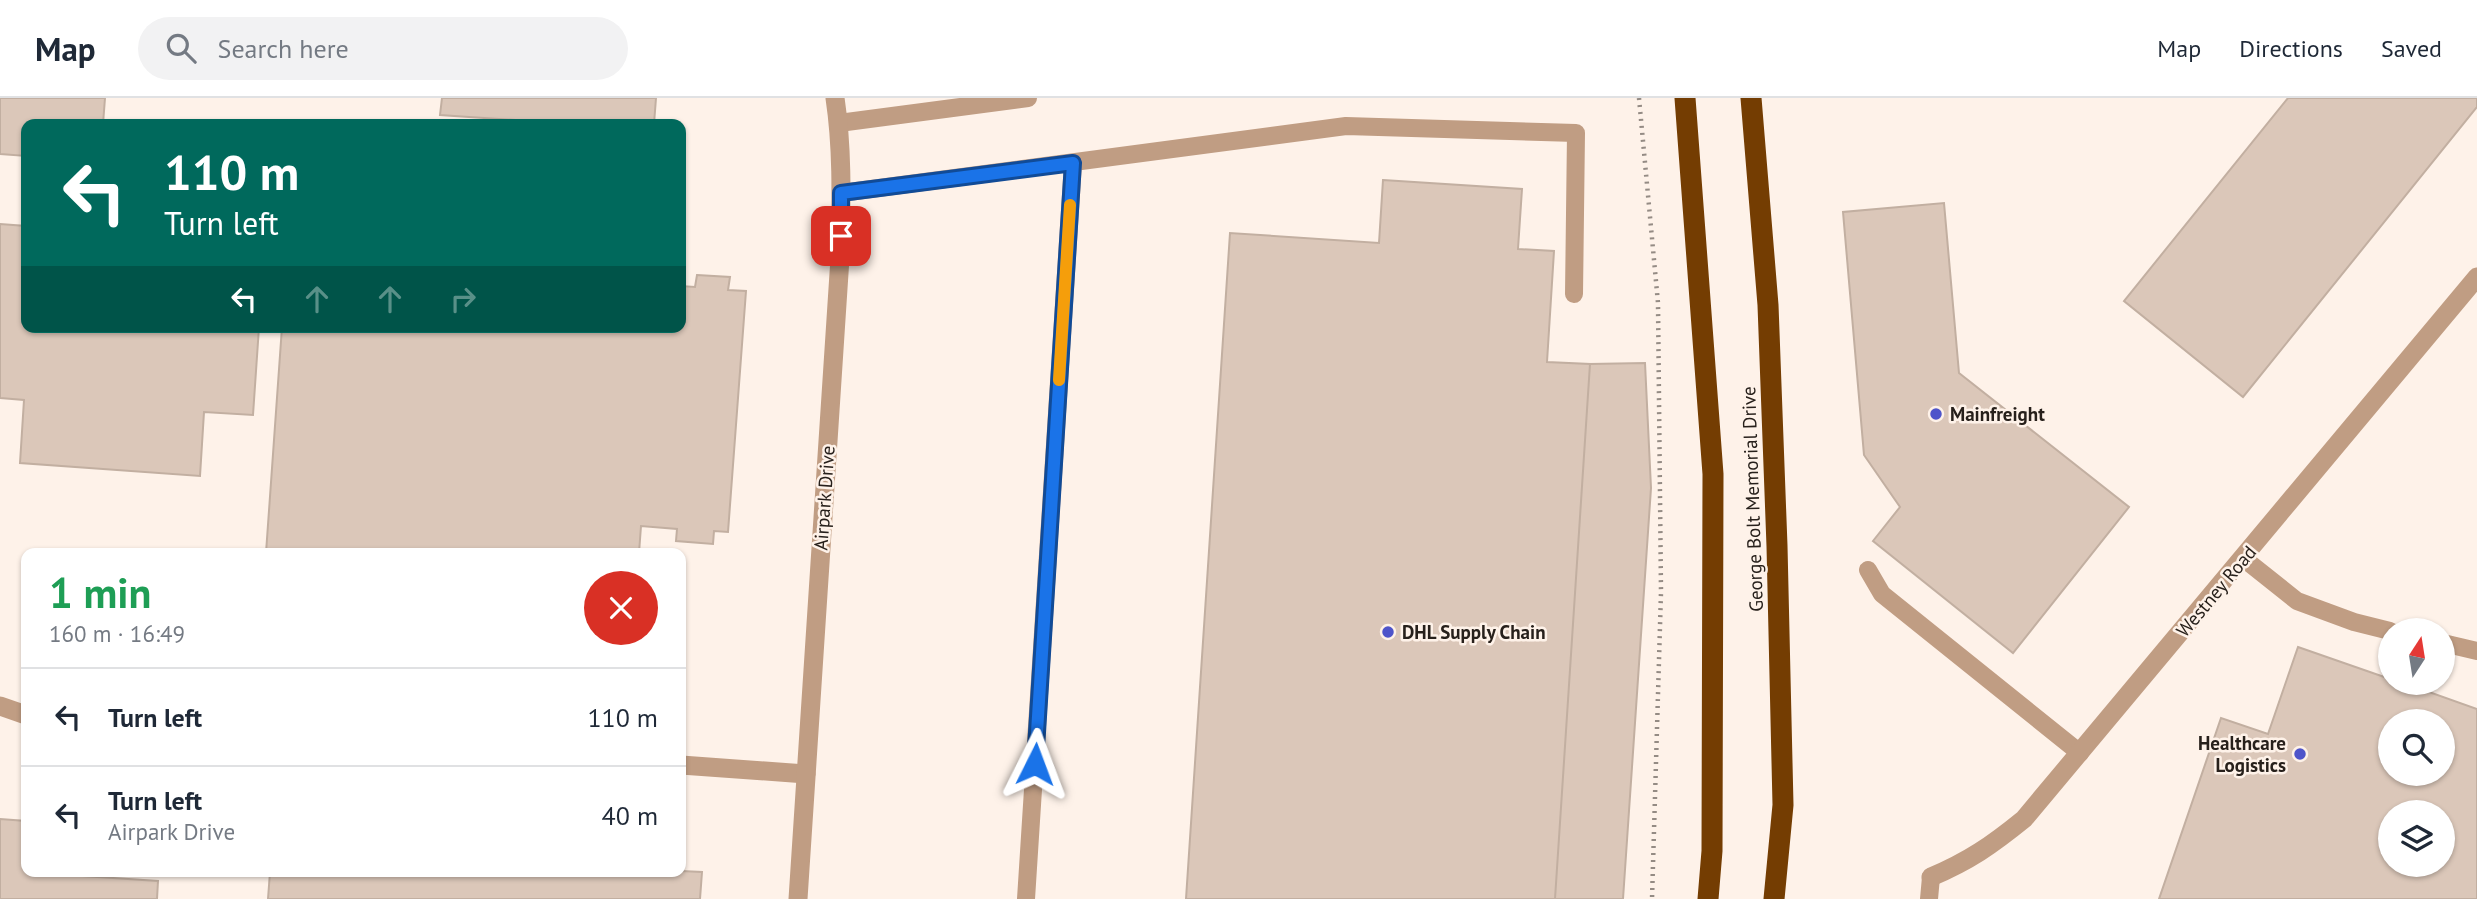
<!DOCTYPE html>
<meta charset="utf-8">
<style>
body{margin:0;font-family:"PT Sans",sans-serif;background:#f2f2f3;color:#1f2937;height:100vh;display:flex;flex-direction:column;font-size:26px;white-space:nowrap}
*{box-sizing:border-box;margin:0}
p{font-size:23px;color:#747a83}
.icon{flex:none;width:38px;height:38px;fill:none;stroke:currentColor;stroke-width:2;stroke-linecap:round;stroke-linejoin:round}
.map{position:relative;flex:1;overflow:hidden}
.drawer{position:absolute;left:21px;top:450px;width:665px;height:329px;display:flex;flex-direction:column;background:#fff;border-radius:14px;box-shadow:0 2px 5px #0004}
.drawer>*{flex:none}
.top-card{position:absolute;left:21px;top:21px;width:665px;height:214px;border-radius:14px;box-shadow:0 2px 5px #0004;background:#00695c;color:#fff;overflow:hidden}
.needle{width:46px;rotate:12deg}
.buttons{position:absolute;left:2378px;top:520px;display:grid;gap:14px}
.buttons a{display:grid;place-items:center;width:77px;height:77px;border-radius:50%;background:#fff;box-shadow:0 2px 5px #0004;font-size:35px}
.pin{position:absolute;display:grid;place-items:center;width:60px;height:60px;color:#fff;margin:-30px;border-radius:14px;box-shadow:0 4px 10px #0006}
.me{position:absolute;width:77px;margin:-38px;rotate:3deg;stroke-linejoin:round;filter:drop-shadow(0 0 5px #0008)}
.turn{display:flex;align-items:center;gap:24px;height:147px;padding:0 28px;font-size:32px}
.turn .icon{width:91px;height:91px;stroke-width:2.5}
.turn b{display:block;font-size:49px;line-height:60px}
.lanes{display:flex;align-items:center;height:66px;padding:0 28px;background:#0003;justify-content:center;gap:35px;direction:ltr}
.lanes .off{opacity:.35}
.round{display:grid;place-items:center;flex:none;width:74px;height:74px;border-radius:37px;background:#f2f2f3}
.headline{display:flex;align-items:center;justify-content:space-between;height:119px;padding:0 28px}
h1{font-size:42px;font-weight:800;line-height:52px;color:#1e9e55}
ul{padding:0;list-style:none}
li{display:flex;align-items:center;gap:21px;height:98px;padding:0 28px;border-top:2px solid #e0e1e3}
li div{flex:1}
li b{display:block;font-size:26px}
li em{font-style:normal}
header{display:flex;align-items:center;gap:42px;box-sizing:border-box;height:98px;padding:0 35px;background:#fff;border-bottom:2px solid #e0e1e3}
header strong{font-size:33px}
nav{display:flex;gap:38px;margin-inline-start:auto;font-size:24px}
.search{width:490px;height:63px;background:#f2f2f3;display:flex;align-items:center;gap:18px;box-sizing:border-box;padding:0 24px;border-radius:38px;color:#747a83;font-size:26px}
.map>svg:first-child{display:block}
</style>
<header>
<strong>Map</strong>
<div class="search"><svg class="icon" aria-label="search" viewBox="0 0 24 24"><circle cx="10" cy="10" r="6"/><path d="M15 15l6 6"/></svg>Search here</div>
<nav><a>Map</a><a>Directions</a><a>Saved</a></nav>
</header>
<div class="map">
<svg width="2477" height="801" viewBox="0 0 2477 801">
<rect width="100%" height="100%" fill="#fef2e9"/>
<path fill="#dbc7b9" stroke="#c2afa1" stroke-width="2" fill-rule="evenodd" d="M0,0H105L103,26H26V58L0,56Z
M442,0H656L654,26H576L440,17Z
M2288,0H2477V9L2243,299L2124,203Z
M1383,82L1522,91L1518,151L1554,153L1547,264L1590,266L1555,801H1186L1230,135L1379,145Z
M1944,105L1959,275L2129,409L2013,555L1873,443L1900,409L1864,357L1843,114Z
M0,126L26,128V229H259L253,317L204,314L200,378L20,365L24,302L0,300Z
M697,177L730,179L728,192L746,193L728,434L714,433L713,446L676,443L677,431L641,428L639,455H266L282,229H681V188L695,189Z
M1645,265L1651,390L1623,801H1555L1590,266Z
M2298,549L2390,581V584H2401L2477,611V801H2159L2221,620L2268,636ZM2390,623H2443V676H2390ZM2390,714H2443V766H2390Z
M0,721L26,723V774H53V776L158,783L157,801H0Z
M681,773L702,774L700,801H268L270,774Z"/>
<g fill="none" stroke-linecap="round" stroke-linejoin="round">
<path stroke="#948b84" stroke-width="4.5" stroke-dasharray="2 5" stroke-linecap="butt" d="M1639,0L1658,205L1661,494L1652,801"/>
<path stroke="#c09d83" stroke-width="18" d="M839,25L1028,0
M841,95L1346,28L1576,35L1574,196
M2243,460L2297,503L2354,524L2390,533
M1868,472L1882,496L2080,655
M2443,545L2477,553
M1026,801L1073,65
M1929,801L1931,779"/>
<path stroke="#c09d83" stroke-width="19" d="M0,608L26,617
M681,667L806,676
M1931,779C1969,763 1992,747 2024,721L2477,179"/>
<path stroke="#c09d83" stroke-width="19" d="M798,801L840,160C841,107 843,53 835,0"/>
<path stroke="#743d02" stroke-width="21" d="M1685,0L1713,376L1712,753L1708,801
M1751,0L1768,207L1777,448L1783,707L1774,801"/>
</g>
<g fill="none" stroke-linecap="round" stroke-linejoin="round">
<defs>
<path id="route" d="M841,138V95L1073,65L1035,666"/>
</defs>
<use href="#route" stroke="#114b97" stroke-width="18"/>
<use href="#route" stroke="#1a73e8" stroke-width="12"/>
<path stroke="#f59e0b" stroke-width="12" d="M1059,282L1070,107"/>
</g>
<g fill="#4e54ca" stroke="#fef2e9" stroke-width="2.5">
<circle cx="1936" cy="316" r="7"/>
<circle cx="1388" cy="534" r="7"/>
<circle cx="2300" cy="656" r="7"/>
</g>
<g text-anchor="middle" stroke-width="5" stroke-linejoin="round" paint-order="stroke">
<g font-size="19" font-weight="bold" fill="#27201b" stroke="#fef2e9" text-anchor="start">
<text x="1950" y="323">Mainfreight</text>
<text x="1402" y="541">DHL Supply Chain</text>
<text x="2286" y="652" text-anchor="end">Healthcare<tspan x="2286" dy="22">Logistics</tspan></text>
</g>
<g font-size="19" fill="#27201b" stroke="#fef2e9">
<text transform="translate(824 400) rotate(-86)" y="7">Airpark Drive</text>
<text transform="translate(1752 401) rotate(-92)" y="7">George Bolt Memorial Drive</text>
<text transform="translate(2216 493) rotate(-50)" y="7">Westney Road</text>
</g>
</g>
</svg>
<div class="buttons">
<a><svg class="needle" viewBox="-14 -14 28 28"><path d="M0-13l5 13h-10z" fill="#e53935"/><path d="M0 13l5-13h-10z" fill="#747a83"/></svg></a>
<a><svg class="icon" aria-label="search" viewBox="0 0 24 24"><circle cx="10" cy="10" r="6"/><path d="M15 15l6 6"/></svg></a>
<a><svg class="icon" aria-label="layers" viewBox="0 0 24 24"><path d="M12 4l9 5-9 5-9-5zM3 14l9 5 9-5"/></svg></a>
</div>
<div class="pin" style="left:841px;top:138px;background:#d93025"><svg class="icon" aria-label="arrive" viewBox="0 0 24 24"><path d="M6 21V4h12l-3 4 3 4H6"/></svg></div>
<svg class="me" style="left:1035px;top:666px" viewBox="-20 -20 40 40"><path d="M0-17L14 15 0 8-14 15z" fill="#1a73e8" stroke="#fff" stroke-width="4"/></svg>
<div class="top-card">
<div class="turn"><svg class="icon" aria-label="left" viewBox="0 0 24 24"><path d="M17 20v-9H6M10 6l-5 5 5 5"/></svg><div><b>110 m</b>Turn left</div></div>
<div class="lanes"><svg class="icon" aria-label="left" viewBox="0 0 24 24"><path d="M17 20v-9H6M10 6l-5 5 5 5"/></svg><svg class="icon off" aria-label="ahead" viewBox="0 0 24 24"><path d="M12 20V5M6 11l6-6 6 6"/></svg><svg class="icon off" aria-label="ahead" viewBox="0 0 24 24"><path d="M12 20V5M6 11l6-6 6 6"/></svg><svg class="icon off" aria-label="right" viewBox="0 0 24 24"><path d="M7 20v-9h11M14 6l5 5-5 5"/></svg></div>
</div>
<section class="drawer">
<div class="headline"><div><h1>1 min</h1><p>160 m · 16:49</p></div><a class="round" style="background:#d93025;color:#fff"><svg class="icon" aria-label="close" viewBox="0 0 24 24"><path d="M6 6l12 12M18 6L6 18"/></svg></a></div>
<ul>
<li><svg class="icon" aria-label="left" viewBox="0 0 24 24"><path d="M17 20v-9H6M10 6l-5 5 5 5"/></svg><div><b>Turn left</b></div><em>110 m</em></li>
<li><svg class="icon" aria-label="left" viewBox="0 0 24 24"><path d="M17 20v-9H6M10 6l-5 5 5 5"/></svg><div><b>Turn left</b><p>Airpark Drive</p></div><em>40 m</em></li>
</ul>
</section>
</div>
